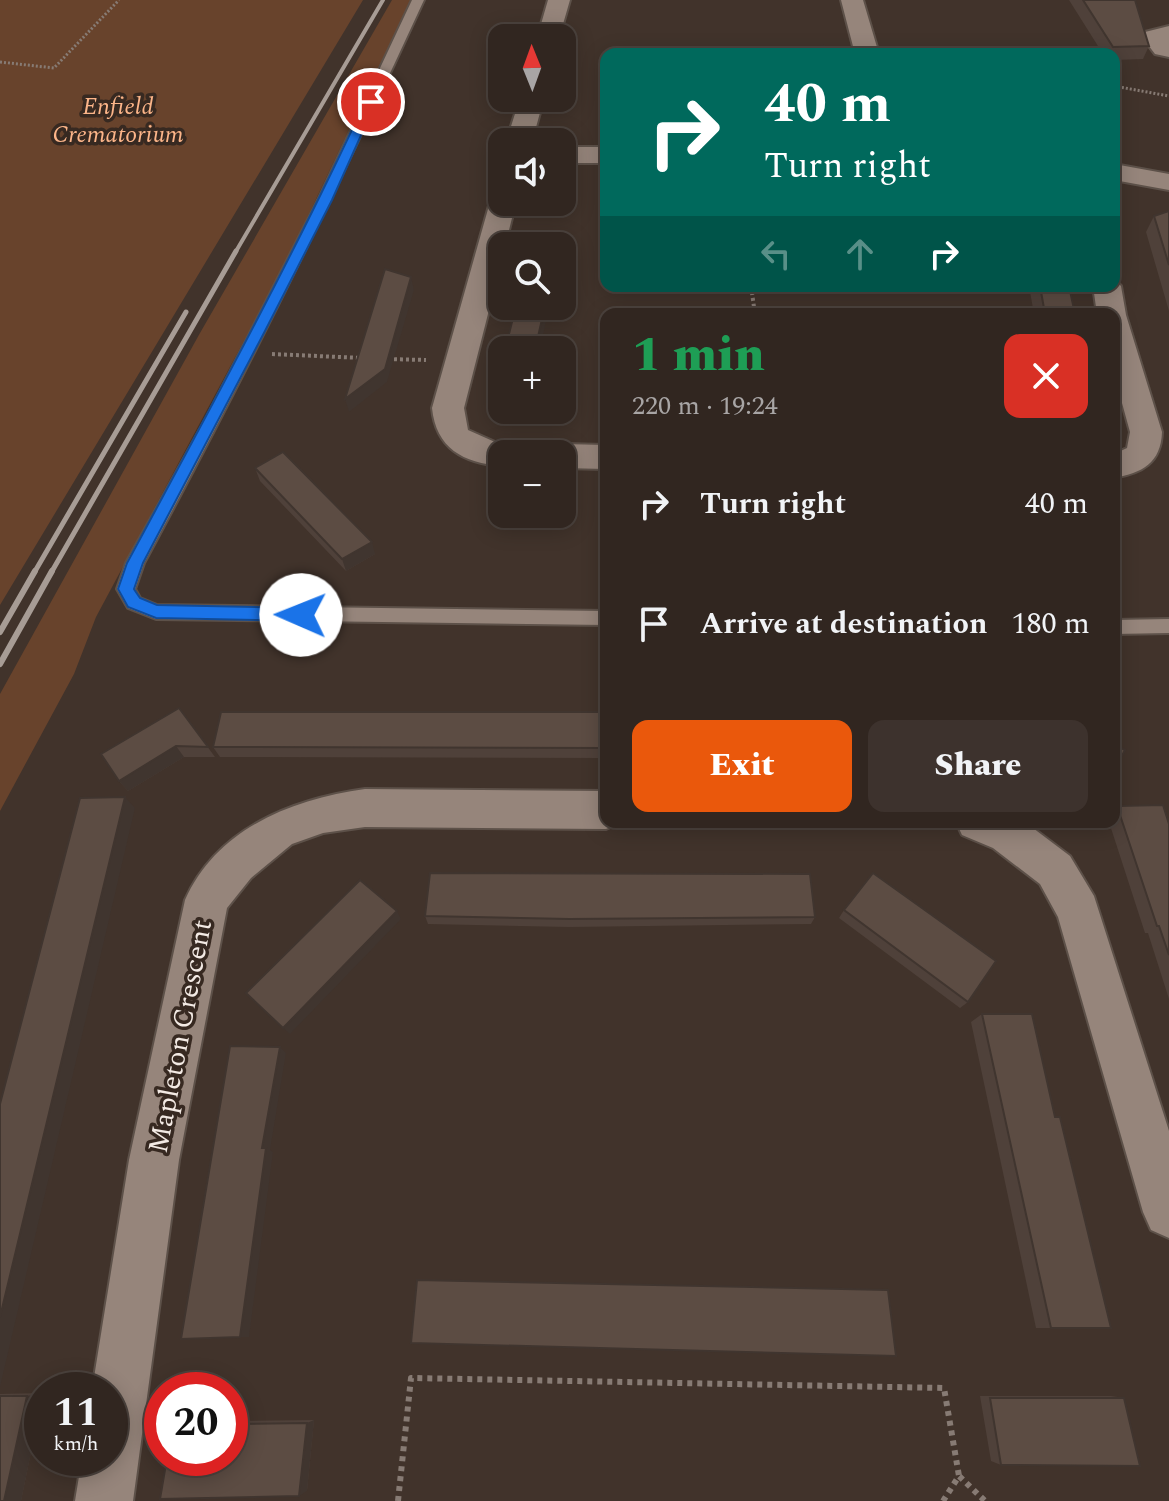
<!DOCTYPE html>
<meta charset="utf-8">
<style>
body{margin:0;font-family:Spectral,serif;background:#3d322d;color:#f1f3f6;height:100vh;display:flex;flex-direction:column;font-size:30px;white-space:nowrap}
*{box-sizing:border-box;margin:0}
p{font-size:26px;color:#a8a5a5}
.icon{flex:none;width:44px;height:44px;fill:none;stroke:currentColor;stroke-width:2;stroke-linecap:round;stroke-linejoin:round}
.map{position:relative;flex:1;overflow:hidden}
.sheet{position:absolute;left:600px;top:308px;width:520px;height:520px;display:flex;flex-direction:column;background:#312620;border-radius:16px;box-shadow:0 4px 20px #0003,0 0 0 2px #4c433e}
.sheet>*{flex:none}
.banner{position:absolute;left:600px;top:48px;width:520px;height:244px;border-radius:16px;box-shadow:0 4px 20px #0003,0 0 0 2px #4c433e;background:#00695c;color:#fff;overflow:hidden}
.needle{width:52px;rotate:359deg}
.fabs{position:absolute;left:488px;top:24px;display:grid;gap:16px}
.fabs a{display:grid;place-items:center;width:88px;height:88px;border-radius:16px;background:#312620;box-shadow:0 4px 20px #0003,0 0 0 2px #4c433e;font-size:40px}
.speed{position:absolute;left:24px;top:1372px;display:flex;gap:16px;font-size:40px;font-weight:700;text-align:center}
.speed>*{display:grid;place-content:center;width:104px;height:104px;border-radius:50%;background:#312620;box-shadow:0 4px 20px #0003,0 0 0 2px #4c433e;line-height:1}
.speed small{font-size:20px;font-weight:400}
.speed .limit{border:12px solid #d22;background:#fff;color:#111}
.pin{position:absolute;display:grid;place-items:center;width:68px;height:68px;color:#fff;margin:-34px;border:4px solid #fff;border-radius:50%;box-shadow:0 2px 8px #0007}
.me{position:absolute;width:88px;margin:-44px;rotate:271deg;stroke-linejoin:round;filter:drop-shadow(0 0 6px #0008)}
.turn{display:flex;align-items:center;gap:28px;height:168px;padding:0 32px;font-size:36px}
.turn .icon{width:104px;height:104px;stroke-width:2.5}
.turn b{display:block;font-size:56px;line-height:68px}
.lanes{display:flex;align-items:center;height:76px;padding:0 32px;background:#0003;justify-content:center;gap:40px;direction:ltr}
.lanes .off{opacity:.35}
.round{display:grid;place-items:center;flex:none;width:84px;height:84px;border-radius:16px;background:#3d322d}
.summary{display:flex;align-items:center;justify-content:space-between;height:136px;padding:0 32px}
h1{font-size:48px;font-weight:800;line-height:60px;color:#1e9e55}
.primary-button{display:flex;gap:16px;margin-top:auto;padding:16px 32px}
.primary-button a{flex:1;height:92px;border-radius:16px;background:#ea580c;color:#fff;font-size:32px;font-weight:800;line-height:92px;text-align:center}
.primary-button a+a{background:#3d322d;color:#f1f3f6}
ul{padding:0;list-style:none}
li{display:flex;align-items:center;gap:24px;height:120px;padding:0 32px}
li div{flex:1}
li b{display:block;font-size:30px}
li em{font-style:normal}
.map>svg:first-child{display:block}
</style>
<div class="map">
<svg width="1169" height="1501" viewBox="0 0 1169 1501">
<rect width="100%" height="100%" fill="#41332b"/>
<path fill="#68432c" d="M0,0H363L0,605Z
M392,0H411L285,264L96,617L74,674L0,811V694L200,333Z"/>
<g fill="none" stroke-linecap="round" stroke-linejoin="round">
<defs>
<path id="lane" d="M412,0H424C336,191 244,378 144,563L135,589L140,598L157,605L606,611V625L156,619L128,608L117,589L126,563L208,415L318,200Z
M1169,619V633L1114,634V620Z"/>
<path id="street" d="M548,0H570L559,38H537Z
M841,0H863L879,54H855Z
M1169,26V57L1155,54L1142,37L1145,32Z
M520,98H544L532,142H506Z
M562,147H606V163H562Z
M1114,164L1169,174V190L1114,180Z
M502,194V202H516L505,246H502V259L464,408L468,430L495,442L517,446L521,454H502V466C463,463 436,448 432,408L490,202L494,196Z
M1114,279L1121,286L1126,315L1162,432C1161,463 1142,473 1114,478V454L1127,448L1130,432L1114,374V314H1097L1093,286H1114Z
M562,444L606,445V469L562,468V454H547L550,448Z
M365,789L606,791V822H621L606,829L365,827L323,833L292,844L251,878L227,908L179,1160L133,1501H75L82,1458H110V1390H92L129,1160L185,900C217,828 293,799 365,789Z
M956,822H1025L1070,856L1094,896L1169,1131V1238L1151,1230L1143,1212L1058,917L1040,884L993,848L962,835Z"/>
</defs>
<use href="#lane" stroke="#5d5149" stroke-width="4"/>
<use href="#street" stroke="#5d5149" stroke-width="4"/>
<path stroke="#877b74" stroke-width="3" stroke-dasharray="2 2" stroke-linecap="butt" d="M0,62L54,68L119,0
M1114,86L1169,96"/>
<path stroke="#877b74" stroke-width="4" stroke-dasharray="3 3" stroke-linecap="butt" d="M751,286L755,314
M272,354L362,358
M388,359L426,360"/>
<path stroke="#877b74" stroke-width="6" stroke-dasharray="5 5" stroke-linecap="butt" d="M398,1501L411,1378L944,1388L959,1476
M943,1501L959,1476L985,1501"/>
<use href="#lane" fill="#96857b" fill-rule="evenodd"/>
<use href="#street" fill="#96857b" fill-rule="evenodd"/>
<path stroke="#a79c95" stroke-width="4" d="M235,253L383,0"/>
<path stroke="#a79c95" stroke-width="5" d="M34,573L186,312
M51,573L236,251"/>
<path stroke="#a79c95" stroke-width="6" d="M0,632L35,571
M0,664L52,571"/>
</g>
<path fill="#4f413a" d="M1069,0H1135L1149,46L1143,59L1114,60V54H1103Z
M1169,211V311L1146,232L1154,216Z
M1029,286H1069L1075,314H1034Z
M255,468L375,554L346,571L260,481Z
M179,708L215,757H184L128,791L119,781Z
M606,712V758L220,757L213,747Z
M1117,806L1169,824V999L1148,933H1145L1109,822H1114V808Z
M844,910L968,1002L960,1008L839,918Z
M425,916L815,917L811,924L569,927L428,924Z
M982,1014L1055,1117L1051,1328H1036L971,1022Z
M42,1393V1398L21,1501H0V1394Z
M980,1396H1111L1124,1398L1001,1465L991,1461Z
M314,1420L307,1491L230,1458V1421Z"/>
<path fill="#40352f" d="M411,277L414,290L387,382L349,412L345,399Z
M545,306H549L540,350H535Z
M372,542L375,554L346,571L342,559Z
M176,746L184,757L128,791L119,781Z
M125,797L135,808L0,1387V1317Z
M397,911L401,919L290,1034L283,1028Z
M280,1047L286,1053L270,1150L273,1152L249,1337H240L262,1148Z
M42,1393V1398L21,1501H4L27,1396Z
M314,1420L307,1491L299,1496L307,1423Z"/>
<path fill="#5c4c43" stroke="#40352f" stroke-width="2" d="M1083,0H1135L1149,46L1113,47Z
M824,46L825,54H798V50Z
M1169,211V265L1154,216Z
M385,269L411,277L385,369L345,399Z
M1040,286H1069L1075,314H1045Z
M516,306H545L535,350H505Z
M283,452L372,542L342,559L255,468Z
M179,708L208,747L176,746L119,781L101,754Z
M221,712H606V748L213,747Z
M1114,744L1125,750L1114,771Z
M125,797L0,1317V1104L80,798Z
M1163,805L1169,824V955L1159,926H1157L1117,806Z
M430,873L810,874L815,917L569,919L425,916Z
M873,873L996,961L968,1002L844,910Z
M360,880L397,911L283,1028L246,993Z
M982,1014H1032L1055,1117H1060L1111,1328H1051Z
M230,1046L280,1047L262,1148H266L240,1337L181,1339Z
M417,1280L888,1290L896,1356L411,1343Z
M0,1396H27L4,1501H0Z
M990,1398H1124L1140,1466L1001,1465Z
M307,1423L299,1496L160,1499L167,1458H230V1424Z"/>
<path fill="#1a73e8" stroke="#114b97" stroke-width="2" d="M371,98L376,102L332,200L265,331L143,563L134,589L140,598L157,605L301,608L309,615L301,621L156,618L128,607L118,589L127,563C209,411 292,259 365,102Z"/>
<g text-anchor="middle" stroke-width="7" stroke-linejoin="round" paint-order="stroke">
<g font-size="24" font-style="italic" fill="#fcb589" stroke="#372921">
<text x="118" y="114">Enfield<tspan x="118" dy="28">Crematorium</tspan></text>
</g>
<g font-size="28" fill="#f3eae4" stroke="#372921">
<text transform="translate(179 1036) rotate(-79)" y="10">Mapleton Crescent</text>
</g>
</g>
</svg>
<div class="fabs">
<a><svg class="needle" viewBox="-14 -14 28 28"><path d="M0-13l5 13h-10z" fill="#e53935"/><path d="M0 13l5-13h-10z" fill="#a8a5a5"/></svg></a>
<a><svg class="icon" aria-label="sound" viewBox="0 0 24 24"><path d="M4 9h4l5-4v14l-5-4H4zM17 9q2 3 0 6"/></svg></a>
<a><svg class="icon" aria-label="search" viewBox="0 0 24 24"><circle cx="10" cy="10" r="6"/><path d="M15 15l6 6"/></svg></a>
<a>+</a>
<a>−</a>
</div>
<div class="speed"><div>11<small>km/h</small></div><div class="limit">20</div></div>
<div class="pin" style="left:371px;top:102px;background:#d93025"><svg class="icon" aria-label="arrive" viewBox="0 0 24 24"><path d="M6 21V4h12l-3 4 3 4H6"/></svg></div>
<svg class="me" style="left:301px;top:615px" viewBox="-20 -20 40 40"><circle r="19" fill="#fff"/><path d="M0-13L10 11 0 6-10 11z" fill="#1a73e8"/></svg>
<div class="banner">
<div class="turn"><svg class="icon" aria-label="right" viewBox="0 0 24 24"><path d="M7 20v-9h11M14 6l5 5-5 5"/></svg><div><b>40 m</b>Turn right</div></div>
<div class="lanes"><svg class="icon off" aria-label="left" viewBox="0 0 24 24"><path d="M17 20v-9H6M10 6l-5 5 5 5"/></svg><svg class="icon off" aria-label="ahead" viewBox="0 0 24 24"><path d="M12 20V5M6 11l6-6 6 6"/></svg><svg class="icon" aria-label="right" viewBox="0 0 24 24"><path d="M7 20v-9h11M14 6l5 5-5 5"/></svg></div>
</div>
<section class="sheet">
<div class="summary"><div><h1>1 min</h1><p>220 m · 19:24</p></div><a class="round" style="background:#d93025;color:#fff"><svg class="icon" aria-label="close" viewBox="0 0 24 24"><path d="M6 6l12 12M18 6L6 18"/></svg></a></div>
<ul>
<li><svg class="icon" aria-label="right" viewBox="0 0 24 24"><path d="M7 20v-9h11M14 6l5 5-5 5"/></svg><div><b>Turn right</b></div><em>40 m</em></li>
<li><svg class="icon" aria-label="arrive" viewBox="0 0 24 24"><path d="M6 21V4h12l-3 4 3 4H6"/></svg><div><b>Arrive at destination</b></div><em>180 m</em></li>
</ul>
<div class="primary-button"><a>Exit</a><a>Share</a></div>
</section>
</div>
